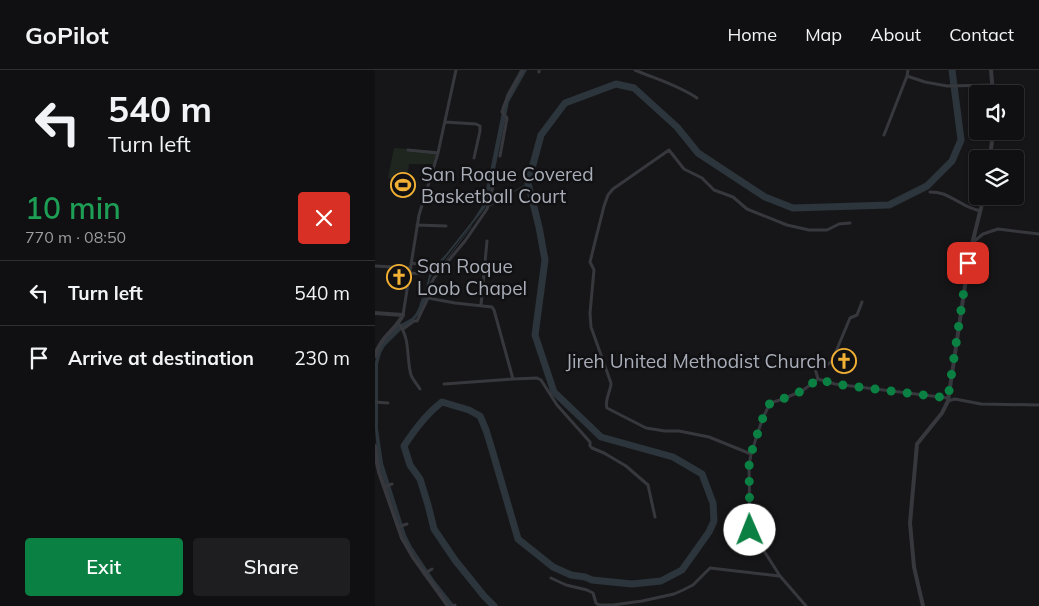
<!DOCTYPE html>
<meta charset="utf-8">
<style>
body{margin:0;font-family:Mulish,sans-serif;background:#1e1e20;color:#f1f3f6;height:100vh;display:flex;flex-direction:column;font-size:19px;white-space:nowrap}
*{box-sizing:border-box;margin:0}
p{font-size:16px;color:#9c9d9f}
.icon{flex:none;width:28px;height:28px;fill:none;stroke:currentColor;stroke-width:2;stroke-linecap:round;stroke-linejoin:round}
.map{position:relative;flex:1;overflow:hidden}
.side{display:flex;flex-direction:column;background:#101012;width:375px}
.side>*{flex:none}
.guide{background:#101012;color:#f1f3f6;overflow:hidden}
.buttons{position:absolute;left:594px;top:15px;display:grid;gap:10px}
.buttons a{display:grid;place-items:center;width:55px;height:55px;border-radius:5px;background:#101012;box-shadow:0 1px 4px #0004,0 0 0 1px #303032;font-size:25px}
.pin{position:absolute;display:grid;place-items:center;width:42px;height:42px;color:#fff;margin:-21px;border-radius:10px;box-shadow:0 2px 8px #0006}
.me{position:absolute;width:55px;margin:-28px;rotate:359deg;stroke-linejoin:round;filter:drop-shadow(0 0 4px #0008)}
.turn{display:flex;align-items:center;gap:18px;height:105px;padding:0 25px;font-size:22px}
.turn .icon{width:65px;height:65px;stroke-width:2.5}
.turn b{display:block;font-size:35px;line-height:42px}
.round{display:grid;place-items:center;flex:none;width:52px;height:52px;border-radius:5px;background:#1e1e20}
.summary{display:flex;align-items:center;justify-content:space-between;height:85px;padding:0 25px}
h1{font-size:30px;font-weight:600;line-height:38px;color:#1e9e55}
.action{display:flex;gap:10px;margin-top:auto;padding:10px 25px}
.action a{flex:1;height:58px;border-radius:5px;background:#0b8043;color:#fff;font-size:20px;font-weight:600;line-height:58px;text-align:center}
.action a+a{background:#1e1e20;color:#f1f3f6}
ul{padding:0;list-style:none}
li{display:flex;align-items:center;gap:15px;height:65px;padding:0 25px;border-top:1px solid #303032}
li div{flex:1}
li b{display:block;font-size:19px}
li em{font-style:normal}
header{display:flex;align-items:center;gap:30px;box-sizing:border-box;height:70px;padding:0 25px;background:#101012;border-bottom:1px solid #303032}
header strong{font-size:24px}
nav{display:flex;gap:28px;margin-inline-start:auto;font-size:18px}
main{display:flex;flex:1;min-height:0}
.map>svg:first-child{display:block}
</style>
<header>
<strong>GoPilot</strong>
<nav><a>Home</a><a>Map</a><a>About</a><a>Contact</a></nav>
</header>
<main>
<section class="side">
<div class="guide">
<div class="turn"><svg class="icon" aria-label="left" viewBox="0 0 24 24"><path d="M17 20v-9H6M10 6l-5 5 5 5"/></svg><div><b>540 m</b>Turn left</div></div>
</div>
<div class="summary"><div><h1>10 min</h1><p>770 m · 08:50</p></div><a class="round" style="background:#d93025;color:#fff"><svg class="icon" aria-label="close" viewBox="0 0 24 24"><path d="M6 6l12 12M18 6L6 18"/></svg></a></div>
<ul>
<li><svg class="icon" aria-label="left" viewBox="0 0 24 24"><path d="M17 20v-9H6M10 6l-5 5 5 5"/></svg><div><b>Turn left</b></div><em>540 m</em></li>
<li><svg class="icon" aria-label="arrive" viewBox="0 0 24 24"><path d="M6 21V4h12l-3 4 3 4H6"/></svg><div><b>Arrive at destination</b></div><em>230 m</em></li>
</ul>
<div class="action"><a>Exit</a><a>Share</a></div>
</section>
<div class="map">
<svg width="664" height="536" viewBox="0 0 664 536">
<rect width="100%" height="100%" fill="#161618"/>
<path fill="#1e261f" d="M19,78L62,81L58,94H34L32,110L13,108Z
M19,110L38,111L37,120H19Z"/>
<path fill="#2c353c" d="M145,0H152L134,32L114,128L110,138L57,205L55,209L52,227L44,244L40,249L28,258L10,276L6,283L3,294V359L8,393L31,465L37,477L60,511L80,536H75L59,515L30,471L6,402L3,393L0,359V292L3,280L4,277L22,256L37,248L41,243L49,226L54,205L57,199L71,184L98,150L107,136L110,126L127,42L131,25Z"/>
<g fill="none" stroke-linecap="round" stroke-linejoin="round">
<path stroke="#2c353c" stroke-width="1" d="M109,130L113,112
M115,136L153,113
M62,202L96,157
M45,235L49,222"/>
<path stroke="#2c353c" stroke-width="7" d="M119,536L109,526L80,490L59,459L53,435L45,409L35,395L29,376C40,359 51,344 67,332L94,340L105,346L111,360L118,383L143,469L178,497L196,505L210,507L217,510L257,514L286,511L307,500L334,462L339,451L338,433L327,404L298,387L226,367L179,322L160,265L170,190L164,157L153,113L166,65L190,33L241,14L259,18L302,57L323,83L390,127L418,138L514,135L552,116L577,91L586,70L577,0"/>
<path stroke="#37383d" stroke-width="3" d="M260,0C281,9 303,15 322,28
M164,2V0
M532,6L550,12L572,16L618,15
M70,52L101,54L105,56V61L99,88
M509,65L532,6L533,0
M33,80L63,83
M125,86L132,48L127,42C131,27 140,14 148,0
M555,122C569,122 574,127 586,133C592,137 599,139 605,141
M42,155L71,156
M597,173L608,164L623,159L664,164
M36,193L50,195
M0,196L36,198
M35,203L48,204
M53,228L54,218L59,208L90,171L112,139L119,113
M106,235L112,171
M28,245L44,145L63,83L81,0
M23,253C36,268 31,288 36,305C38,310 42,314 45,319
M28,259L39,251H42L53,228L80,233L117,237L119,240L138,309L69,314
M138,309L162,308L166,310L182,335L215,372V376L217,378L229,383L251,396L273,415L280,447
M443,309L460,314L573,328
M573,331L580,329L606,334L664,335
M0,332L13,333
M376,384L334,367L304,361H290L271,358L232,338C229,330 236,321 236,313L216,257L215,243L219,200L215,192L229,136L233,125L238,119L294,80L309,99L327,108L339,120L358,127L372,139L412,155L434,160H452L464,154L475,153
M9,417L17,414
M23,457L32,454
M49,504L57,499
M176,508L191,515L212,520L218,523L221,533L224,535H238L267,531L299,524L308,520L318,515L335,498L404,506
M78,536L80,535
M431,536L405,506L391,484L378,466L375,460L374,396L376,384L387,350L395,333L405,330L427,321L443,309L440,298L442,294L446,293L452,295L457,291L475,248L482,245L487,232"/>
<path stroke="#37383d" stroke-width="4" d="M616,0L618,24
M615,89L618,61
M0,243L28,245C20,261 5,267 0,286
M0,376L2,393L4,402L27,468L38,487L73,536
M548,536L539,497L535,453L542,374L567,343L573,331L595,182L609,126"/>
</g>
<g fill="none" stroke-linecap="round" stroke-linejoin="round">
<path stroke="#0b8043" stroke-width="9" stroke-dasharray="0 16.2" d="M375,460L374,396L376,384L387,350L395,333L405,330L427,321L443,309L460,314L573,328L593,193"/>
</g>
<defs>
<symbol id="stadium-ring" viewBox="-11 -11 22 22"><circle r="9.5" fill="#111113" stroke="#f2b134" stroke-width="1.5"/><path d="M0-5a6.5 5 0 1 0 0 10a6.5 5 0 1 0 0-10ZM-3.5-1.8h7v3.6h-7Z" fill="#f2b134"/></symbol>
<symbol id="church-ring" viewBox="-11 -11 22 22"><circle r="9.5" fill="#111113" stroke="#f2b134" stroke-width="1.5"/><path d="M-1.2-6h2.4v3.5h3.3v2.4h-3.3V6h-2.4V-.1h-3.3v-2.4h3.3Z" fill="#f2b134"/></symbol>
</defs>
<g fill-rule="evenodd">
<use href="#stadium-ring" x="14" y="101" width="28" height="28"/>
<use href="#church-ring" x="10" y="193" width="28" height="28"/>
<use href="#church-ring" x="455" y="277" width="28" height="28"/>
</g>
<g text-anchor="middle" stroke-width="5" stroke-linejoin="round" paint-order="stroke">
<g font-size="19" fill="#a8adb8" stroke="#111113" text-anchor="start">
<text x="46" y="111">San Roque Covered<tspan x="46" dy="22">Basketball Court</tspan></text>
<text x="42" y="203">San Roque<tspan x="42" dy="22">Loob Chapel</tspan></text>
<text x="452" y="298" text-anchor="end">Jireh United Methodist Church</text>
</g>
</g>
</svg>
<div class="buttons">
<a><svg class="icon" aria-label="sound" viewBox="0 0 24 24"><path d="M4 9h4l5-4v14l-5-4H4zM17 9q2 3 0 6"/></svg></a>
<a><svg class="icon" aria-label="layers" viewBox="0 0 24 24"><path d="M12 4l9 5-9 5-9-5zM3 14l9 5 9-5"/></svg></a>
</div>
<div class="pin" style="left:593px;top:193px;background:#d93025"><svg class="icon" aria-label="arrive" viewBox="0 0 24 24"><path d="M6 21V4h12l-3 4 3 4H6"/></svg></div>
<svg class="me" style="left:375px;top:460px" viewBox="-20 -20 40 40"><circle r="19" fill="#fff"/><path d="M0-13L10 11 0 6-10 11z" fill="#0b8043"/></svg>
</div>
</main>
